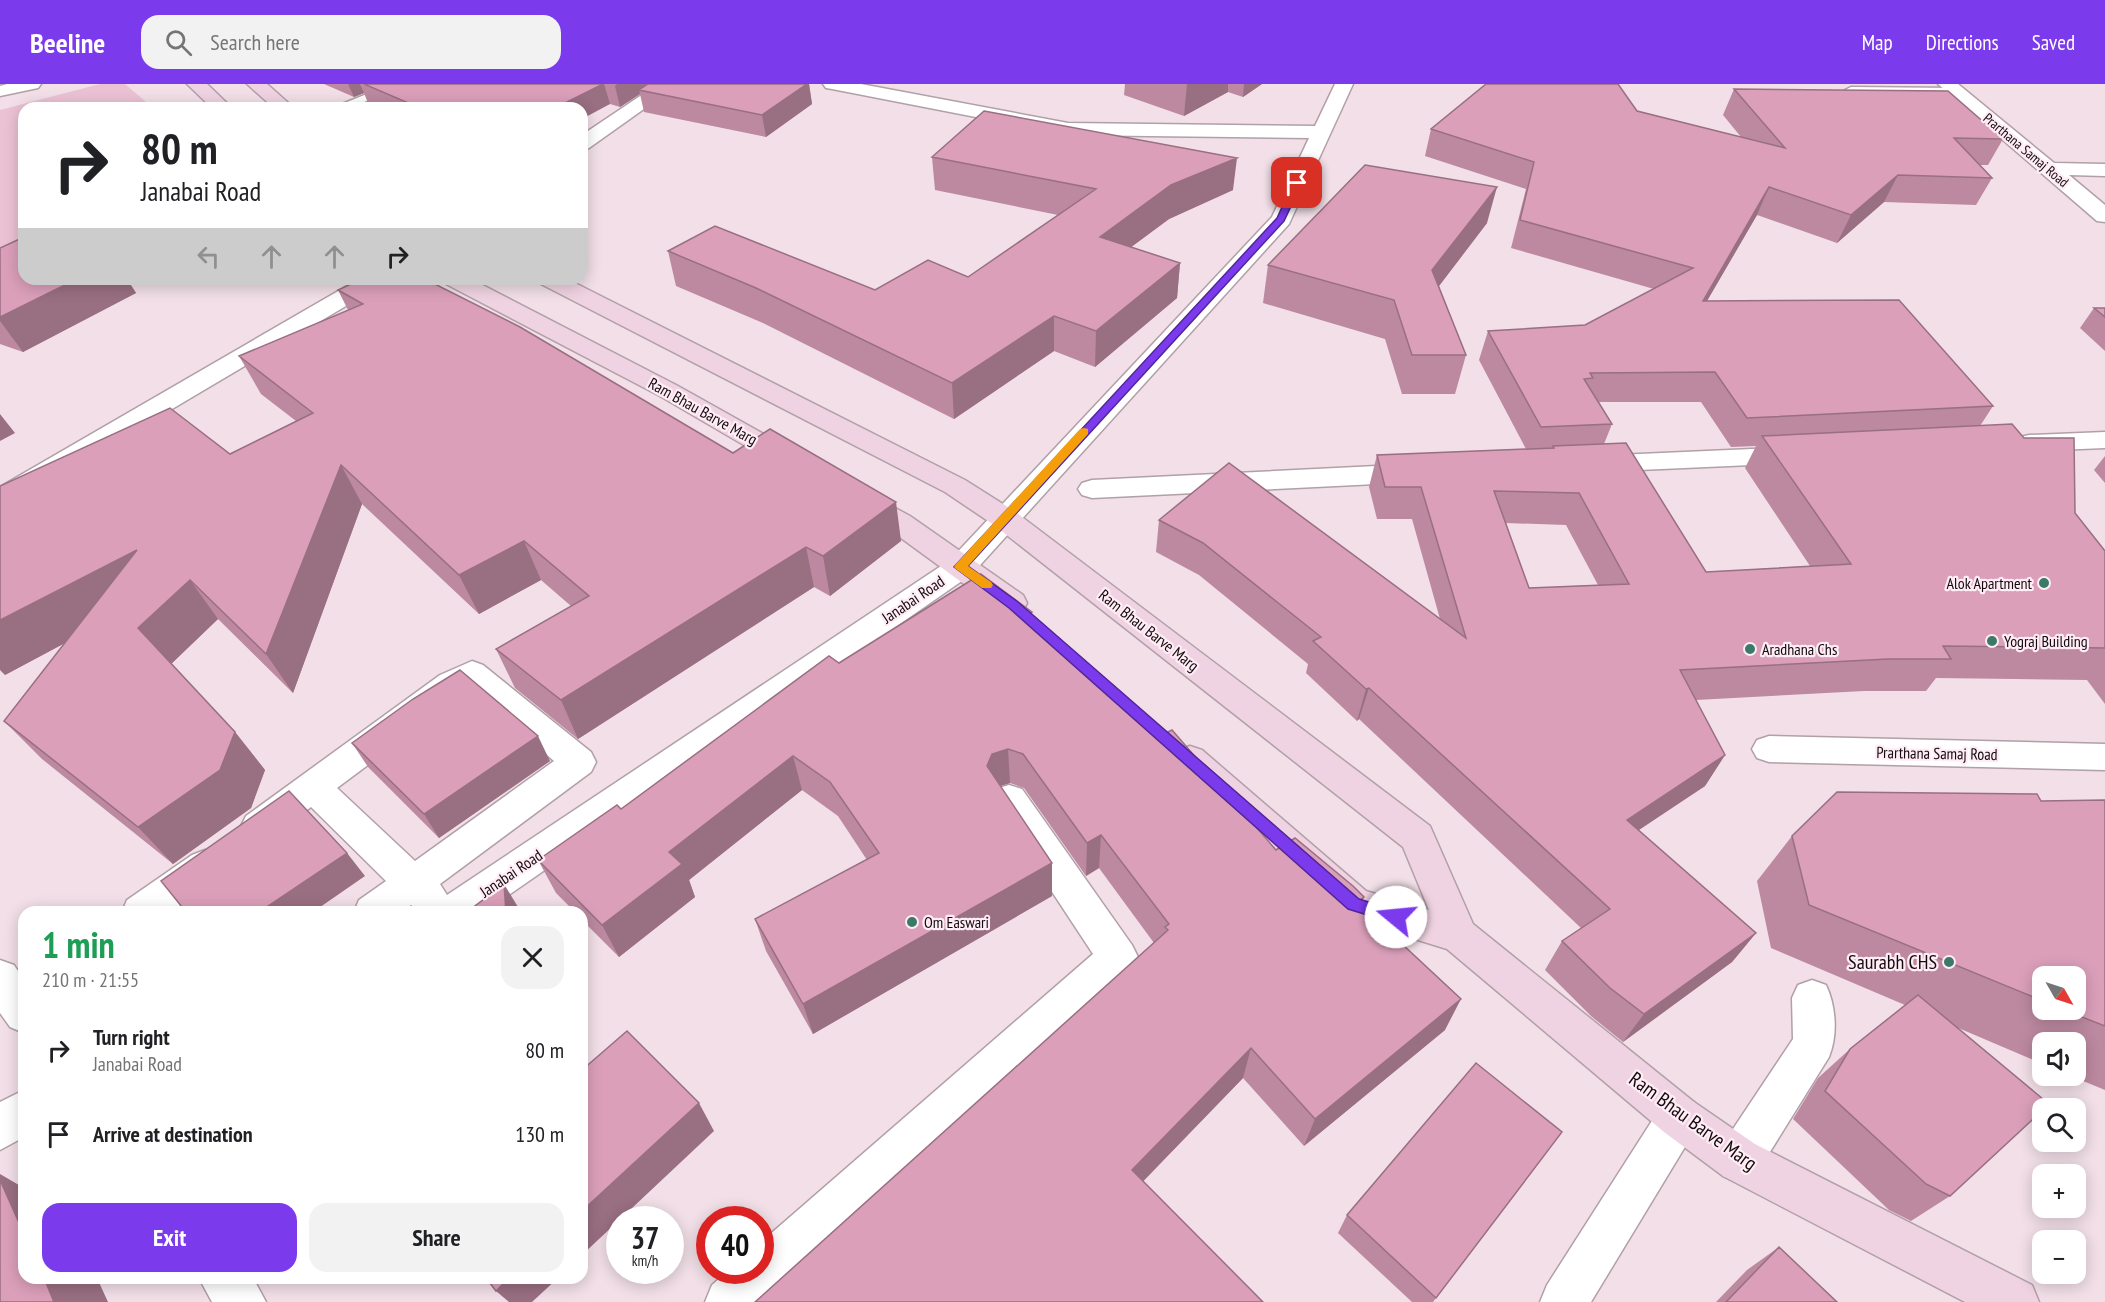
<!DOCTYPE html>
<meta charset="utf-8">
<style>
body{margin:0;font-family:"PT Sans Narrow",sans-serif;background:#f2f2f2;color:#202124;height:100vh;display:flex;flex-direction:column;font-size:22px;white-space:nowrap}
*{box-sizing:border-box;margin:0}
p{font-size:20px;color:#757577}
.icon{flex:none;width:33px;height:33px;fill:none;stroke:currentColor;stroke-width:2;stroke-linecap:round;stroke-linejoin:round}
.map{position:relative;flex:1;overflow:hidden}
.drawer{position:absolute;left:18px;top:822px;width:570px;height:378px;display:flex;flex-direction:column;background:#fff;border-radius:18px;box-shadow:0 3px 15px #0003}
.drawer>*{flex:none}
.hud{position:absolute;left:18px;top:18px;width:570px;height:183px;border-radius:18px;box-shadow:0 3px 15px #0003;background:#fff;color:#202124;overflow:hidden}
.needle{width:39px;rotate:129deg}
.tools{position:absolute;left:2032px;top:882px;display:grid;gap:12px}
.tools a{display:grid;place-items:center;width:54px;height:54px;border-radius:12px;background:#fff;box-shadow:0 3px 15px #0003;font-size:30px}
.speed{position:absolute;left:606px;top:1122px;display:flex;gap:12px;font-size:30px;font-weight:700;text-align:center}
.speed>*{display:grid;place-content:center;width:78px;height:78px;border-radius:50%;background:#fff;box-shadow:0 3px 15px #0003;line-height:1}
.speed small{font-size:15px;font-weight:400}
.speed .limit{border:9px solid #d22;background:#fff;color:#111}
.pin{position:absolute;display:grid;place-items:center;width:51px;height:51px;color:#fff;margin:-26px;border-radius:12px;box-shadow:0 3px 9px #0006}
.me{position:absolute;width:66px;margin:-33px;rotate:287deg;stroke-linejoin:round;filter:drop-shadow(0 0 4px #0008)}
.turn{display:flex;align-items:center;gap:21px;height:126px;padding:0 24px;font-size:27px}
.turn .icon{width:78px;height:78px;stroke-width:2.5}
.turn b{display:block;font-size:42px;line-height:51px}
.lanes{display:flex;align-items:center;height:57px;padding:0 24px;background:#0003;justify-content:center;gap:30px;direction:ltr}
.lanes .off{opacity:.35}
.round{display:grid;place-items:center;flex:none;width:63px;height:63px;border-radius:18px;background:#f2f2f2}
.headline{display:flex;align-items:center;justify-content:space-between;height:102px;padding:0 24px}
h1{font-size:36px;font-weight:600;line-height:45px;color:#1e9e55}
.primary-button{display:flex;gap:12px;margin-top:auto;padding:12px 24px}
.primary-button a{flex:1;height:69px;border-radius:18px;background:#7c3aed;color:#fff;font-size:24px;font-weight:600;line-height:69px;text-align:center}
.primary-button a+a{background:#f2f2f2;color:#202124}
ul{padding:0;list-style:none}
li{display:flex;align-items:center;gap:18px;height:84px;padding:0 24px}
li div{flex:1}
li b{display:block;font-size:22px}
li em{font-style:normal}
header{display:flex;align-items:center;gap:36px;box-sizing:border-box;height:84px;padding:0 30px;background:#7c3aed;color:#fff}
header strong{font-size:28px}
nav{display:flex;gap:33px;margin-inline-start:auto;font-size:21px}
.search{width:420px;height:54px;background:#f2f2f2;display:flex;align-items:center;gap:15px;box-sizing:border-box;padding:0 21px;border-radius:18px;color:#757577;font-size:22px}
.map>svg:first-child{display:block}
</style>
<header>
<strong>Beeline</strong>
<div class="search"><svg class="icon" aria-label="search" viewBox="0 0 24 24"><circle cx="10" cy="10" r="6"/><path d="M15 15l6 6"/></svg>Search here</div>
<nav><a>Map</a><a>Directions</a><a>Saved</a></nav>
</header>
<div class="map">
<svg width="2105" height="1218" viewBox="0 0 2105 1218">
<rect width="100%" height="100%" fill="#f2dfe7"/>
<path fill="#ebc2d4" d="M100,0H125L153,24H24V191L0,198V26Z"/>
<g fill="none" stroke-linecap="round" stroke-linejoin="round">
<defs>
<path id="lane" d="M392,0H409L349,24H332Z
M1851,3L1955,4L1961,7L1955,10L1847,8L1845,6Z"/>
<path id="street" d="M7,0H41L38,4L0,12V2Z
M658,0H679L589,64L582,66V51Z
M823,0H861L1068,39L1315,42L1335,0H1353L1289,140L972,490L484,828H421L411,821L402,828H354L359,816L386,797L311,723L272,752L259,757L246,752L241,742L246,732L440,591L472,577L483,581L591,668L596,678L591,688L440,800L447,811L950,476L1272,133L1309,54L1068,51L832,5L826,4ZM470,605L554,677L415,777L337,704Z
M1938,0H1958L2054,79L2105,80V92L2069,91L2105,121V138L2097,137Z
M359,195H386L383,200L10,421L0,424V403Z
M2105,348V364L2029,367L2020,365L2016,359L2020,353L2029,351Z
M1794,363L1804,365L1808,371L1804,377L1794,379L1594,388L1584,386L1580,380L1584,374L1594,372Z
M1417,380L1427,383L1431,389L1427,395L1417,398L1092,414L1082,411L1078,405L1082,399L1092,396Z
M1769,652L2105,660V686L1769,678L1757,674L1752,665L1757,656Z
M1009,701L1022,705L1132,861L1138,873L1132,885L765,1218H705L712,1201L729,1186H760V1159L1093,870L991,715L996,705Z
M205,766L218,771L224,782L218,793L171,828H122L127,816L192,771Z
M0,876L14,881L24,896V949L10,943L0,929Z
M1812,896L1826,901C1836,922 1838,951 1829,973L1755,1092L1739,1098L1723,1092L1717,1076L1723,1060L1793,955L1792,914L1798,901Z
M24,1006V1053L0,1066V1018Z
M1679,1012L1694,1018L1701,1033L1694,1048L1591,1218H1540L1547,1201L1664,1018Z
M199,1194H253L266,1218H212Z"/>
<path id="secondary" d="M187,0H207L232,24H212Z
M247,0H267L294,24H274Z
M443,195H471L678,302L803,372L807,378L803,384L793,386L783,384L660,312L446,200Z
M538,195H567L965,396L1014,427L1430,742L1473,840L1694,1018L1755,1060L2032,1201L2039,1218H1965L1723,1092L1664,1048L1447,865L1340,832L1178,686L1173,676L1178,666L1190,662L1202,666L1366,807L1429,826L1403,763L994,441L945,408L541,200Z
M861,408L871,411L910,432L1023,511L1027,519L1023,527L1012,530L1001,527L890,446L851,423L847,417L851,411Z"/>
</defs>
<use href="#lane" stroke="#b1a0a7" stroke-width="3"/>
<use href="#street" stroke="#b1a0a7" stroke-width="3"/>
<use href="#secondary" stroke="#b1a0a7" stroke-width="3"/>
<use href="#lane" fill="#fff" fill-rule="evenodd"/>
<use href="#street" fill="#fff" fill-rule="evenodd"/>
<use href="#secondary" fill="#f0d3e2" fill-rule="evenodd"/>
</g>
<path fill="#bc89a0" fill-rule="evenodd" d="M324,0H809L812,20L766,53L644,28L640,10L620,23L610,20L582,24H379L368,19L364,9L354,13Z
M1125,0H1262L1243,13L1228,8L1184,32L1124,11Z
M1734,5L2003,55L1988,81H1980L1992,94L1976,121L1884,118L1837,159L1757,131L1707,217L1993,322L1980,342L2075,429L2105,467V620L2087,596L1936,594L1926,607H1864L1696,616L1725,671L1705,702L1638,746L1756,849L1732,878L1623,958L1591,932L1545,886L1562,857L1581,844L1359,635L1357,637L1306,589L1308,580L1199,491L1156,468L1159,436L1440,535L1412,435H1377L1369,403L1377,371L1526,365L1479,276L1488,247L1585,241L1654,205L1511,164L1526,105L1425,72L1431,45L1637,27L1741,53L1723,31ZM1599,318H1701L1731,363L1756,362L1745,384L1810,482L1706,488L1604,360L1612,340ZM1506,439L1566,441L1598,501L1529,504Z
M932,73L1233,106L1169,135L1131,163L1180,179L1177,214L1095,283L1054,267L954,335L763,239L676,202L668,167L875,206L968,193L1058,131L935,106Z
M1487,139L1439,202L1466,271L1455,310H1402L1385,255L1263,219L1268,181Z
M0,164L24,195H127L136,209L23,268L0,260Z
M338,206L733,369L901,457L830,512L814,503L578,655L515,604L496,565L571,522L541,496L479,530L362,420L293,609L218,535L171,580L235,648L265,686L251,724L173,780L42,675L4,637L65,559L5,591L230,370L296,337L261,310L239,272L348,226Z
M2094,224H2105V267L2080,244Z
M2105,372V399L2094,386Z
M1032,528V531L1276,766L1364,813L1361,822L1445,946L1304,1062L1243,994L1143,1097L755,1218L1154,859L1099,784L1086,792L1024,704L1010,699L1000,702L1052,812L813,950L766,867L755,835L867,776L838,732L802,706L689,796L695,813L619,873L582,836V828H575L556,809L538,776L621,725L839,579Z
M352,659L550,677L439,754L368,683Z
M2105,716V1006L2071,992H2076V958H2043V980L1956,943L1950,1112L1911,1137L1889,1126L1793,1035L1818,994L1850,965L1905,921L1771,864L1757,797L1792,752L2041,717ZM2043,892L2076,926H2043Z
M1562,1048L1433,1218H1412L1338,1149L1347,1131Z
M1779,1163L1837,1218H1716L1747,1186Z"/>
<path fill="#996f82" d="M348,0H360L364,9L354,13Z
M603,0H604L610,20L582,35V24H555Z
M617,0H655L639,6L640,10L620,23L615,2Z
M807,0H809L812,20L766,53L762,31Z
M1187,0H1228V8L1184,32Z
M1244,0H1262L1243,13Z
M1237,74L1233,106L1169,135L1099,187L1100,153L1171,101Z
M1898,91L1884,118L1837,159L1851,131Z
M1497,103L1487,139L1423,223L1432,186Z
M1769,103L1757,131L1690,246L1703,217Z
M1180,179L1177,214L1095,283L1096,247Z
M77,195H127L136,209L23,268L0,237V233Z
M1054,232V267L954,335L952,299Z
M0,330L15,349L0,357Z
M341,381L362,420L293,609L266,570Z
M896,418L901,457L830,512L823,472Z
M524,457L541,496L479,530L459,491Z
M806,463L814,503L578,655L561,616Z
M137,466L166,505L5,591L0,586V536Z
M190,496L218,535L168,583L138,544Z
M1369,604L1359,635L1357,637L1366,605Z
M235,648L265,686L251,724L173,780L138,743Z
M538,652L550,677L439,754L424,730Z
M1008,665L1010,699L994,704L987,682L992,670Z
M1725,671L1705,702L1609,766L1627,736Z
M793,672L802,706L689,796L695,813L619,873L602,841L669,768Z
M1101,751L1099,784L1086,792L1087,759Z
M347,769L365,792L313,828H259Z
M1052,779V812L813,950L803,920Z
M504,800L521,828H506Z
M1364,813L1353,845L1357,818Z
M1756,849L1732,878L1623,958L1644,930Z
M1461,915L1445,946L1304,1062L1315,1035Z
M1251,964L1243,994L1129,1112L1132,1086Z
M699,1019L714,1047L582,1171V1127Z
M0,1090L24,1104V1150L0,1096Z
M44,1194H97L108,1218H54Z
M509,1194H558L532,1218H509L496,1207Z"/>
<path fill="#db9fba" stroke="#996f82" stroke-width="1.5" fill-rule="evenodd" d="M364,0H603L555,24H420Z
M648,0H807L762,31L639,6Z
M1486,0H1618L1637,27L1785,64L1734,5L1948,7L2003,55L1954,54L1992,94L1898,91L1851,131L1769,103L1703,217L1899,216L1993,322L1747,334L1715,288L1590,289L1593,294L1584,295L1612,340L1541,343L1488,247L1585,241L1693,184L1520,136L1534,78L1431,45Z
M984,27L1237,74L1171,101L1100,153L1180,179L1096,247L1054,232L952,299L756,204L668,167L715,142L875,206L928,176L968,193L1096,105L932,73Z
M1365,81L1497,103L1432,186L1466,271H1412L1394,216L1268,181Z
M24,153V195H77L0,233V164Z
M362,195H425L520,243L733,369L770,345L896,418L823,472L806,463L561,616L496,565L589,512L524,457L459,491L341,381L266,570L190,496L138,544L235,648L220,686L138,743L4,637L137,466L0,536V402L170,324L230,370L313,329L239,272L363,220L338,206Z
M2094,224H2105V233Z
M2012,340L2024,354H2074L2075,429L2105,467V564L1943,562L1951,575H1888L1680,586L1725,671L1627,736L1756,849L1644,930L1610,904L1562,857L1610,825L1369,604L1366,605L1313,557L1321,553L1203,459L1159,436L1229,379L1466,554L1421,403H1385L1377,371L1554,364L1553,362L1626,359L1706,488L1851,480L1762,352ZM1494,407L1579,409L1629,500L1529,504Z
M981,490L1032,528L1030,529L1166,649L1172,646L1276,766L1295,754L1353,802L1364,813L1357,818L1461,915L1315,1035L1251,964L1132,1086L1263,1218H755L1168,846L1165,843L1169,840L1101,751L1087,759L1023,670L1008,665L992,670L987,682L1052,779L803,920L755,835L879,769L830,698L793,672L669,768L682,780L602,841L538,776L617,721L621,725L829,572L839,579Z
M460,586L538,652L424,730L352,659L413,615Z
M289,707L347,769L259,828H186L161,797Z
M1837,708L2037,710L2041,717L2105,716V942L2064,926H2076V892H2043V917L1809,821L1792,752Z
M504,800L506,828H467Z
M1918,911L2049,1020L2045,1024H2043V1026L1950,1112L1926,1100L1825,1007L1850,965Z
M627,947L699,1019L582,1127V986Z
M1476,979L1562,1048L1436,1214L1347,1131Z
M0,1096L24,1150V1194H44L54,1218H0Z
M1779,1163L1837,1218H1726Z
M486,1194H509L496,1207Z"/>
<path fill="#7c3aed" stroke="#51269a" stroke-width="1.5" d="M1297,96L1302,99L1284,137L968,482L1018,518L1359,815L1402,828L1404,833L1402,838L1396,840L1348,825L1009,524L954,483L1277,134L1293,99Z"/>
<path fill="#f59e0b" d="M1084,344L1088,345V350L968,482L991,498L993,501L991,504H982L956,485L954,483L956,480L1080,345Z"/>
<g fill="#3b7a67" stroke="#ffecf4" stroke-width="2">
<circle cx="2044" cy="499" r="6"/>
<circle cx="1992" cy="557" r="6"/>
<circle cx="1750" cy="565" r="6"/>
<circle cx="912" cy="838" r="6"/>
<circle cx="1949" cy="878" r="6"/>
</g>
<g text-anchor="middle" stroke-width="4.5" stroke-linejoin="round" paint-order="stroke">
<g font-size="14" fill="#110b0e" stroke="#ffecf4">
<text transform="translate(2026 66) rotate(40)" y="5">Prarthana Samaj Road</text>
</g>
<g font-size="16" fill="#110b0e" stroke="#ffecf4">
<text transform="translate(703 327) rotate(29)" y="6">Ram Bhau Barve Marg</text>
<text transform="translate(913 515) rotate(-34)" y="6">Janabai Road</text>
<text transform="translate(1149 546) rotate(38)" y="6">Ram Bhau Barve Marg</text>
<text transform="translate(1937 669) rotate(1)" y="6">Prarthana Samaj Road</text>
<text transform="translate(511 789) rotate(-34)" y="6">Janabai Road</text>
</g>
<g font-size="16" fill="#110b0e" stroke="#ffecf4" text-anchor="start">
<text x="2032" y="505" text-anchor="end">Alok Apartment</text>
<text x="2004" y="563">Yograj Building</text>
<text x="1762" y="571">Aradhana Chs</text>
<text x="924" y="844">Om Easwari</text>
</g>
<g font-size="20" fill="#110b0e" stroke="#ffecf4" text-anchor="end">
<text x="1937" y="885">Saurabh CHS</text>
</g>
<g font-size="20" fill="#110b0e" stroke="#ffecf4">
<text transform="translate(1693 1037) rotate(36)" y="7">Ram Bhau Barve Marg</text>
</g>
</g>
</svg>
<div class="tools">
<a><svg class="needle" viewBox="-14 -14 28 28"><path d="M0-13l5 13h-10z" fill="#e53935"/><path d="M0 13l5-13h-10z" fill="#757577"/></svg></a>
<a><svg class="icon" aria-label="sound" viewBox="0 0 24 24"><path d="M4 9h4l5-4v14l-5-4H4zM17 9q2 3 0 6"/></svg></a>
<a><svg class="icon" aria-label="search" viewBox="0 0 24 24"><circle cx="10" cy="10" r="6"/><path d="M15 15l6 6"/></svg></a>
<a>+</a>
<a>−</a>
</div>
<div class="speed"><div>37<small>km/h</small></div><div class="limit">40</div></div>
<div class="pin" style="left:1297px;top:99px;background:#d93025"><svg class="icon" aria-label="arrive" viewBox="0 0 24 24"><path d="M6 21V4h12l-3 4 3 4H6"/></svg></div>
<svg class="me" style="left:1396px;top:833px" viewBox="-20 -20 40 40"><circle r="19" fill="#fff"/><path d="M0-13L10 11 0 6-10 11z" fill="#7c3aed"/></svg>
<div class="hud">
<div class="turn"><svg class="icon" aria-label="right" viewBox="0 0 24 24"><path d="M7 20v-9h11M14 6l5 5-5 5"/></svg><div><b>80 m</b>Janabai Road</div></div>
<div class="lanes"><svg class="icon off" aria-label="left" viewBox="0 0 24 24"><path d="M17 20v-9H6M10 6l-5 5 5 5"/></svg><svg class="icon off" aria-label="ahead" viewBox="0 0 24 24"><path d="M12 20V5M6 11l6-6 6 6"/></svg><svg class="icon off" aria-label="ahead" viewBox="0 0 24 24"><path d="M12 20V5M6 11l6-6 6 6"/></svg><svg class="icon" aria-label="right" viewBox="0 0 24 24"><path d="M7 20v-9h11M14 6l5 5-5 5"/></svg></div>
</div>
<section class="drawer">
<div class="headline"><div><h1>1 min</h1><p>210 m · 21:55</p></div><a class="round"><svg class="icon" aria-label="close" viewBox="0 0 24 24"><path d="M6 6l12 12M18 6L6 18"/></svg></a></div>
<ul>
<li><svg class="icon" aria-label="right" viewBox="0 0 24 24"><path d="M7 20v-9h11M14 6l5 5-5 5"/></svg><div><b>Turn right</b><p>Janabai Road</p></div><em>80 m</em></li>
<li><svg class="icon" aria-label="arrive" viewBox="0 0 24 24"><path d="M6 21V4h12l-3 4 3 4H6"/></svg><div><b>Arrive at destination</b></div><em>130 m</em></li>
</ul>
<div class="primary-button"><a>Exit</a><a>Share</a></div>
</section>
</div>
